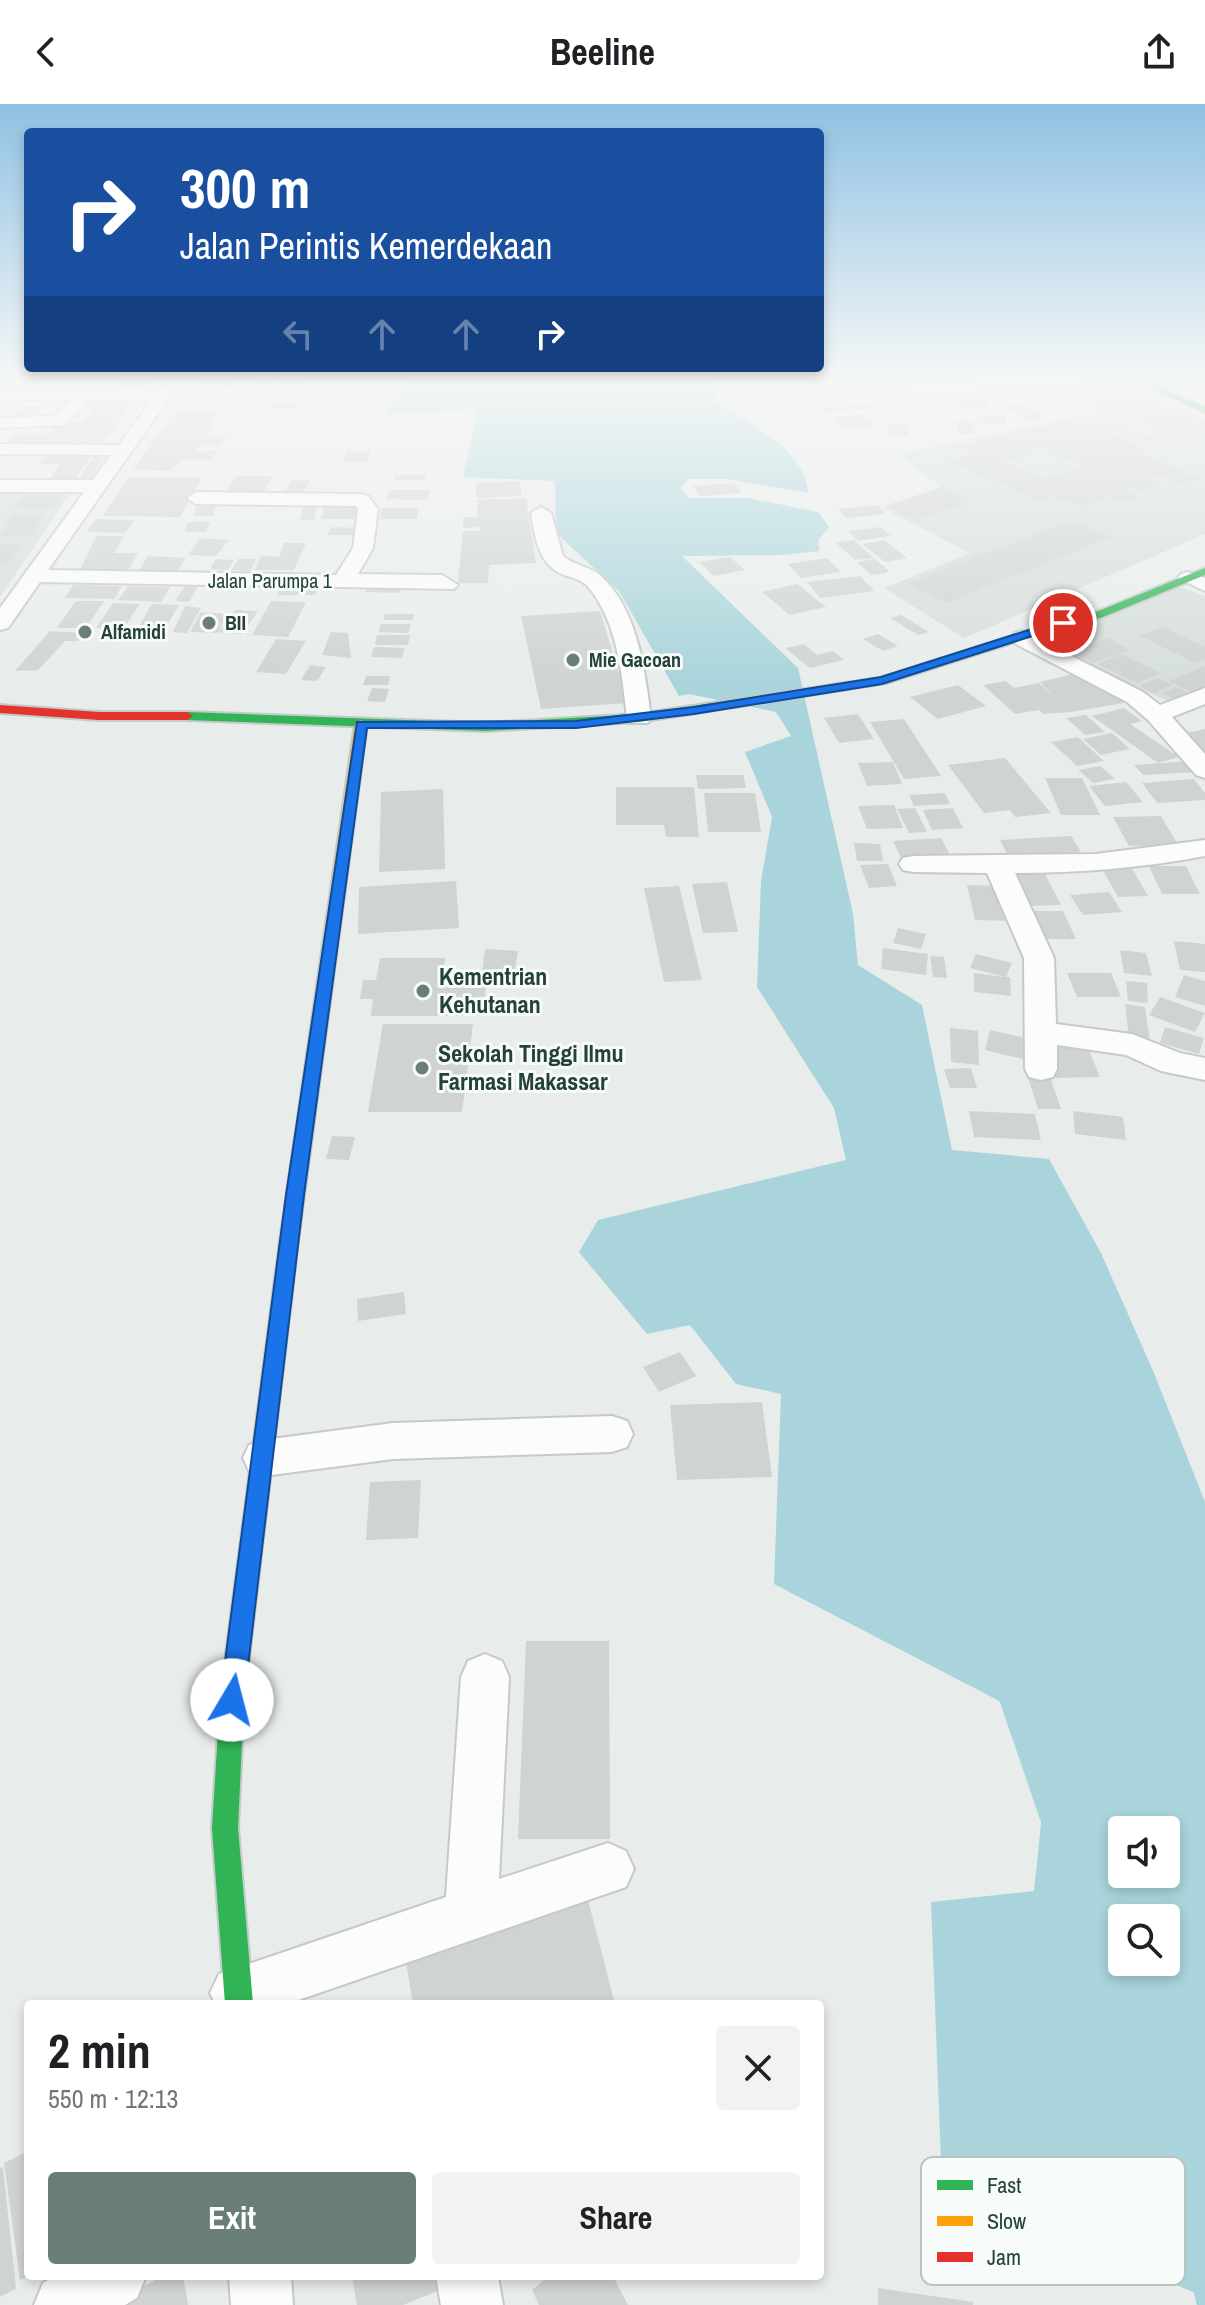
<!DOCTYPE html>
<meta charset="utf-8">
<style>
body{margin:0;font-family:"Archivo Narrow",sans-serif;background:#f2f2f2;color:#202124;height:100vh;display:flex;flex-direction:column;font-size:30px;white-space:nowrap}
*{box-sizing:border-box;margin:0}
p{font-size:26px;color:#757577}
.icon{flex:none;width:44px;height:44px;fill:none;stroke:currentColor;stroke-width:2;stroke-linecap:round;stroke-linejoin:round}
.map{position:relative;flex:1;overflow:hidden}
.side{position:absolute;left:24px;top:1896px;width:800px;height:280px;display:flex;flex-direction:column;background:#fff;border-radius:8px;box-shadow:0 4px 12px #0003}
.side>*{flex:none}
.banner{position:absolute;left:24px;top:24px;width:800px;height:244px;border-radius:8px;box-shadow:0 4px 12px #0003;background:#1a4fa0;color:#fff;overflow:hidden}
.tools{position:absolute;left:1108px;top:1712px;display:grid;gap:16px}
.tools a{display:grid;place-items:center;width:72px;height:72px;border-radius:8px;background:#fff;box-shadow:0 4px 12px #0003;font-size:40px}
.pin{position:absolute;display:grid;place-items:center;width:68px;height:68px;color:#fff;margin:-34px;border:4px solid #fff;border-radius:50%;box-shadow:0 2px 8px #0007}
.me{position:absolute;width:88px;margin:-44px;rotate:8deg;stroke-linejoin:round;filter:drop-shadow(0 0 6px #0008)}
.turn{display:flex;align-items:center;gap:28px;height:168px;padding:0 24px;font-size:36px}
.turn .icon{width:104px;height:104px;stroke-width:2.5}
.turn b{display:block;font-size:56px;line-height:68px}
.lanes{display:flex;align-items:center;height:76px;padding:0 24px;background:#0003;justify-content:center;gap:40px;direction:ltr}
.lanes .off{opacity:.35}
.round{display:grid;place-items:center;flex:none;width:84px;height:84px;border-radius:8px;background:#f2f2f2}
.summary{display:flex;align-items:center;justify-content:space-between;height:136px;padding:0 24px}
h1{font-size:48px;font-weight:700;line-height:60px}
.button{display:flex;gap:16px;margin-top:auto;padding:16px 24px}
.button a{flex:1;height:92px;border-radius:8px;background:#697e78;color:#fff;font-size:32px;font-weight:700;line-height:92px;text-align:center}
.button a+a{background:#f2f2f2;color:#202124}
header{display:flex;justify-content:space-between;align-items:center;height:104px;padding:0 24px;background:#fff;font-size:36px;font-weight:700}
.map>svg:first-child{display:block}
</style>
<header><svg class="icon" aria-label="back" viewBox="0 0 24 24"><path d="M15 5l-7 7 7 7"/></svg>Beeline<svg class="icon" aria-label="share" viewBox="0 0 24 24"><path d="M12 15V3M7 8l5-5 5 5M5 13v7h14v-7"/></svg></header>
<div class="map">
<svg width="1205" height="2201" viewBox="0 0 1205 2201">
<rect width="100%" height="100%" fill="#e8edeb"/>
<path fill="#d6dedb" d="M1117,275L1205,314V430L964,534L884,484L970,449L885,405L941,383L899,350L1099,307L1047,280Z
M0,382L75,383L0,493Z
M1170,480L1205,492V587L1175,600L1033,539Z"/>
<path fill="#a9d4db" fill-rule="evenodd" d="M410,273H726L709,282L718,288L715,299C748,320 806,344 808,389L728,375H689L681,384L688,394H748L818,408L829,423L818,437L819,447L782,451L682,452L798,564L853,810L858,861L922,901L952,1046L1049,1055L1101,1149L1154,1269L1205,1398V2193L942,2083L931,1798L1034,1787L1051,1624L774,1480L781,1290L736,1280L690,1221L647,1230L579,1148L598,1116L846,1056L834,1004L757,883L761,777L772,713L745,648L791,632L776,608L689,590L679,592L619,487L556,429L555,377L463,373L478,305L385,309ZM1122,1726H1166V1770H1122ZM1122,1814H1166V1858H1122Z"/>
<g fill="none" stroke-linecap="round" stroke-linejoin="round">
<path stroke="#a9d4db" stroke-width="16" d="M1200,2180L1205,2201"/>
<path fill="#a9d4db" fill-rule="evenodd" d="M1021,1512L1048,1523L1125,1726H1122V1770H1142L1158,1814H1122V1858H1155L1153,1864L1122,1876L1091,1864L983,1549L994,1523Z"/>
</g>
<path fill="#cfd4d2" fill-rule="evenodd" d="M253,273H273L268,287L247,289Z
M277,273H357V277L277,281Z
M365,273H402L400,277H363Z
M934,273H1019L1023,278L939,280Z
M203,274H232L221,293H190Z
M12,276H33L22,287H1Z
M120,276L152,277L144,287L111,286Z
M1106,276L1128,289L1079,294L1054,280Z
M874,284L885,290L856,294L846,288Z
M963,287H990L995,293L968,294Z
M120,290H140L98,344H76L88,330H73L83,331L74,342L5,343L13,331H49L59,318H82L96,301H89L94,294H115L111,302Z
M840,290L847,296L814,300L806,293Z
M1129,290L1148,300L1111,306L1091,294Z
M957,296L987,297L990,304L959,303Z
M299,298L297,305L266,306L268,299Z
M1022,299L1047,312L1028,316L1003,302Z
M868,300L872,305L822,308L818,303Z
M1157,300L1205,318V328L1171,335L1121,307Z
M45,301L35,315H12L23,302Z
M175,307L219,308L205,332H227L221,341H199L195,347H217L211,357L180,356L171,367L133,366Z
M861,310L879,321L850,326L832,314Z
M975,311L1006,312L1007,321L976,319Z
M1074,316L1096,325L1101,323L1093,320L1107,317L1130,326L1108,329L1150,346L1141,349L1202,376L1175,379L1160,371L1148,376L1161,381L1141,387L1131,384L1124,386L1138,392L1121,398L1105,392L1085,402L1050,393L1040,397L948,357L976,348L960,342ZM1039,344L1084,362L1047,375L1000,356L1014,355Z
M955,317H972L977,330H960Z
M888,320L908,321L909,332L889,331Z
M1139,328L1156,335L1141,339L1124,332Z
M49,347H95L75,375L49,376L59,360H40Z
M347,347H371L368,358H343Z
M97,348H108L90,376H78Z
M396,371H426L424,376H394Z
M236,372H272L263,390L224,392Z
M129,373L202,374L180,413L103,412Z
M292,376L310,377L300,394H282Z
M519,377L522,392L477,394L475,379Z
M735,379L741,389L699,392L693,382Z
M942,383L974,397L916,416L885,402Z
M32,384L68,385L52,406L14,405Z
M390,386H429L428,396L386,395Z
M526,394L536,459L489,461L488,479H458L463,427H480L479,423L463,424L464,413H478L477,396Z
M216,400L213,412H194L197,401Z
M324,401H366L363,415H321Z
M878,401L886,410L846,414L838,405Z
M317,402L314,416H300L303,403Z
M382,404H419L417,415H380Z
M12,411H45L31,432H0Z
M96,415L135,416L125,429L86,428Z
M1071,417L1112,433L946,499L906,480Z
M188,418H210L206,428H184Z
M332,423L363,424L361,431H327Z
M881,423L891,432L858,437L848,427Z
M96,432H124L114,449H138L128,467L80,466Z
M200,434L229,436L216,452L188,451Z
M854,436L874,454L855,456L836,439Z
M884,436L907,454L885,458L862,440Z
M284,439H306L294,466H255L261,452L279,453Z
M0,440H22L5,463H0Z
M148,452L186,454L176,469L138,468Z
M730,453L745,466L714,472L699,458Z
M827,454L841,468L801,474L788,460Z
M216,455L234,456L228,466L210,465Z
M238,455H256L250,467L232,466Z
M875,455L890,468L871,471L857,458Z
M860,472L874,487L820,494L807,478Z
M368,480L402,481L399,489L365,488Z
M797,480L826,503L790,511L762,488Z
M73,481L122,482L114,495L64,494Z
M281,481L319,482L315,491H277Z
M128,482L170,483L161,498L118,496Z
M185,482H198L189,498L175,497Z
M76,497H104L86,524H57Z
M271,497L306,498L288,533L252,531Z
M113,499L140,500L123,525L96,524Z
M152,500L179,501L164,526H137Z
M185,502L201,504L187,529L173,528Z
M235,506L258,507L242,530L219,528Z
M600,507L628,599L541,605L521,512Z
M201,508L228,510L218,529L190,528Z
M385,510H414L412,516H383Z
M901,511L929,528L918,531L890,514Z
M381,520H411L408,529L378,528Z
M1163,523L1205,543V555L1196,559L1140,532Z
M50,527L84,529L78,537H65L38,566L15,567Z
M331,528L348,529L351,554L322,551Z
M878,530L898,542L883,547L863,535Z
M377,531H410L408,541H375Z
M1108,534L1130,546L1093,559L1071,548Z
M276,535L306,537L286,570L256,568Z
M804,540L817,551L833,547L844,556L810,564L785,544Z
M374,543L405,544L402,554L371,553Z
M1121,550L1161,569L1138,579L1097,560Z
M310,561L326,563L317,577L301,576Z
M1205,562V589L1199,592L1169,577Z
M1082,568L1124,599L1070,608L1043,610L1039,606L1015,610L983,581L1006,577L1014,584L1039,579L1054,593L1040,578Z
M366,572H390L388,581H363Z
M1157,574L1172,581L1154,589L1139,582Z
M958,581L986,602L938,615L910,593Z
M1176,583L1193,591L1180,597L1162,589Z
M372,584L389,585L385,598L367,597Z
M1124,604L1142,617L1130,620L1179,653L1158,659L1092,612Z
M858,610L874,635L839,639L824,614Z
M1086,611L1105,628L1085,631L1066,614Z
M904,615L941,672L904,675L870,618Z
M1205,625V649L1184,634L1191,632L1187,629Z
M1112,629L1130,645L1101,651L1083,635Z
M1078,633L1104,657L1077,662L1051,638Z
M1005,654L1051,709L1015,713L1010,706L984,709L948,661Z
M1191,657L1200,668L1143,671L1134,661Z
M893,658L902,680L867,682L858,659Z
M1100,662L1115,675L1093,679L1078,666Z
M696,671H743L746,684L698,685Z
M1045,674H1082L1100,711H1061Z
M1194,675L1205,689V696L1157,699L1142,679Z
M1126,678L1143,698L1105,702L1089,682Z
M616,683H694L699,733H666L664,721H616Z
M443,685L445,765L379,768L381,688Z
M704,689H755L761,728H708Z
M945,689L950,700L914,702L909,691Z
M894,701L903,724L867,725L858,702Z
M915,704L927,728L909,729L897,705Z
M953,704L963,724L932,726L923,706Z
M1161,712L1178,741L1129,742L1113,713Z
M1071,732L1081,748L1008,752L1000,736Z
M941,734L951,753L902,756L893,737Z
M854,739L880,740L883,757H857Z
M888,760L897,782L869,784L860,761Z
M1130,761L1148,792L1118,793L1101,763Z
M1149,762H1186L1200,790H1162Z
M1042,764L1061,801L1024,802L1006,765Z
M456,777L459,824L358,830L359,783Z
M727,778L738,828L703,829L692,780Z
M967,781L1003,782L1012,817L975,816Z
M679,782L702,876L664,878L644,784Z
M1109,788L1122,808L1083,811L1070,791Z
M1033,807H1063L1076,835H1044Z
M898,824L926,830L921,845L893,839Z
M1174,837L1205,840V868L1180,866Z
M883,844L928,850L926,871L881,865Z
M485,845L518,847L513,878L481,877Z
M1120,846L1146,849L1152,872L1124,869Z
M976,850L1012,859L1006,873H1010L1011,892L974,888V869L1005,873L970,864Z
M930,852L944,853L947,874L933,873Z
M380,854H445L443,879H486L483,912H371L373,895H360L363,876H376Z
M1067,869H1111L1121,893H1077Z
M1184,871L1205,877V902L1175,893Z
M1126,877L1147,879L1148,899L1128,897Z
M1160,893L1205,909L1195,928L1149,911Z
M1125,900L1145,903L1150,937L1129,934Z
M383,920H473L462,1008H368Z
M1165,923L1204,934L1199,950L1160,939Z
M950,924L978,927L979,961L951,958Z
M990,926L1040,937L1035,958L985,946Z
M1043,937H1085L1100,973L1056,974Z
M971,964L977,984H950L944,965Z
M1027,970H1049L1061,1005H1038Z
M969,1007L1035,1010L1041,1036L974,1033Z
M1073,1007L1123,1013L1126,1036L1075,1030Z
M332,1032L355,1033L349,1056L326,1055Z
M404,1188L406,1210L358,1217L357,1195Z
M680,1248L696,1272L659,1288L643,1263Z
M762,1298L772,1373L677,1376L670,1301Z
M421,1376L418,1434L366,1436L370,1378Z
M526,1537H609L610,1735H518Z
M588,1796L614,1896L601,1900H413L405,1853Z
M28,2047V2172L20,2176L4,2059Z
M3,2063L16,2185L0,2193V2064Z
M163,2172H183L188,2201H110Z
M352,2172H442L445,2184L403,2201H357Z
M549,2172H613L628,2201H539L532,2186Z
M878,2184L973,2198V2201H878Z"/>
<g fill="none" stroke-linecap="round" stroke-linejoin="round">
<defs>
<path id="street" d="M168,273H184L48,466L336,471L353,444L358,405L356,402L196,400L187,394L196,388L361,390L368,392L378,405L373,444L358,470L442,471L458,481L454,485L40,478L8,524L0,526V504L84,388H0V376H93L111,351L0,350V340L119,341L151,297L89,296L64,321L0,324V314L53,312L70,296H0V286L158,287Z
M1029,273H1103L1095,278L915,291L907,286L915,281Z
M541,403L551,409L563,452C574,462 591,462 602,473C638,507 645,567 651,614L648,619H630L627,614C622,571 618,521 590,485C583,476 574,474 564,471C538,461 535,433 531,409Z
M1188,468L1205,474V487L1178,474L1181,470Z
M1022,527L1143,588L1160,601L1205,584V600L1172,613L1205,650V674L1196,671L1148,616L1127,598L1014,539L1011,534L1014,529Z
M1205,736V752C1142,764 1079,769 1015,769L1054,854L1056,920L1132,930L1180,949L1205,954V976L1161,967L1126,951L1057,941V965L1053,973L1041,976L1029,973L1025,965L1024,854L987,769L913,768L903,766L899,760L903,754L913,752L1096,750Z
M612,1312L627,1317L633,1330L627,1343L612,1348L393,1355L264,1372L249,1367L243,1354L249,1341L264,1336L393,1319Z
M485,1550L502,1557L509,1573L499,1775L608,1739L626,1747L634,1765L626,1783L287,1900H215L210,1889L219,1870L446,1793L461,1573L468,1557Z
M55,2172H146L137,2194L125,2201H34L43,2179Z
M229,2172H291L293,2201H231Z
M436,2172H498L503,2201H441Z"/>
<path id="fast" d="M1128,273H1138L1205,303V309Z
M1205,464V471L1103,513L1066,522L886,579L639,618L486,627L187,616L181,612L187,608L486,619L639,610L880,574L1059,517L1096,508Z
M289,1130L296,1132L298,1137L244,1596L238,1724L253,1900H225L212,1724L220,1596L280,1137L282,1132Z"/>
<path id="slow" d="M361,616L367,620L298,1137L296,1142H282L280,1137L355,620Z"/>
<path id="jam" d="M0,601L99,608H187L193,612L187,616H99L0,609Z"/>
</defs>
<use href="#street" stroke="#c5cac8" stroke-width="4"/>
<use href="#fast" stroke="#c3cbc8" stroke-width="4"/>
<use href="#slow" stroke="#c3cbc8" stroke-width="4"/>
<use href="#jam" stroke="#c3cbc8" stroke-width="4"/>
<use href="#street" fill="#fcfcfc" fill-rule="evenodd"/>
<use href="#fast" fill="#30b455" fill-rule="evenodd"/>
<use href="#slow" fill="#ff9f0a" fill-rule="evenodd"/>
<use href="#jam" fill="#e5322d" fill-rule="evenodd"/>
</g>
<linearGradient id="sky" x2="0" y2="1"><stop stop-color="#8fc1e3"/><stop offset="0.47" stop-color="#f5f7f6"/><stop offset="1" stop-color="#f5f7f6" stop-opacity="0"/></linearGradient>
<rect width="1205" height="581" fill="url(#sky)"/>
<path fill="#1a73e8" stroke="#114b97" stroke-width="2" d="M1063,515L1067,521L882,580L694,610L576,624H367L304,1091L244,1596L241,1605L232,1608L223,1605L220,1596L286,1091L357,618L576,617L694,603L881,573Z"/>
<g fill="#697e78" stroke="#f7fbf9" stroke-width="3">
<circle cx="209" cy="519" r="8"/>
<circle cx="85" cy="528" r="8"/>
<circle cx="573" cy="556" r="8"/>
<circle cx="423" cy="887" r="8"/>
<circle cx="422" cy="964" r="8"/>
</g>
<g text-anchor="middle" stroke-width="6" stroke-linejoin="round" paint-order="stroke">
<g font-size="20" fill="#24423a" stroke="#f7fbf9">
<text x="270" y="484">Jalan Parumpa 1</text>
</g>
<g font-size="20" font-weight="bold" fill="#24423a" stroke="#f7fbf9" text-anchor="start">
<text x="225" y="526">BII</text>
<text x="101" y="535">Alfamidi</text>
<text x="589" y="563">Mie Gacoan</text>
</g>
<g font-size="24" font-weight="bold" fill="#24423a" stroke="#f7fbf9" text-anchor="start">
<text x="439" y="881">Kementrian<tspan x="439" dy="28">Kehutanan</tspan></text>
<text x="438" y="958">Sekolah Tinggi Ilmu<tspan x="438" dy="28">Farmasi Makassar</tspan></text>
</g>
</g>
<rect x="921" y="2053" width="264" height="128" rx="12" fill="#f7fbf9" stroke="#b8c4c0" stroke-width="2"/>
<rect x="937" y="2076" width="36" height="10" fill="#30b455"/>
<rect x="937" y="2112" width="36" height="10" fill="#ff9f0a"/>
<rect x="937" y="2148" width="36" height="10" fill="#e5322d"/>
<g font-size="22" fill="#24423a">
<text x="987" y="2089">Fast</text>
<text x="987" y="2125">Slow</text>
<text x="987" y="2161">Jam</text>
</g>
</svg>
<div class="tools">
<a><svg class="icon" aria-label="sound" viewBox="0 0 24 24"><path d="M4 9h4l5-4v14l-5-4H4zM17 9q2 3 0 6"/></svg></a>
<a><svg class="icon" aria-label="search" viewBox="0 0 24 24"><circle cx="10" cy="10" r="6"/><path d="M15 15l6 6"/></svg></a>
</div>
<div class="pin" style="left:1063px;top:519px;background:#d93025"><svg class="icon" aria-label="arrive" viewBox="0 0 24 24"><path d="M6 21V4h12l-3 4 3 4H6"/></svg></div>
<svg class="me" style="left:232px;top:1596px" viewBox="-20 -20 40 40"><circle r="19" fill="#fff"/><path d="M0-13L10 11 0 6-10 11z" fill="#1a73e8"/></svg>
<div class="banner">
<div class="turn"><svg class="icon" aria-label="right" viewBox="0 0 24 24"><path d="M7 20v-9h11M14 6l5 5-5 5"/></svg><div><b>300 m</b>Jalan Perintis Kemerdekaan</div></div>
<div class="lanes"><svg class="icon off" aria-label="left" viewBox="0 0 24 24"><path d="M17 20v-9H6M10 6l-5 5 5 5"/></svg><svg class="icon off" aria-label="ahead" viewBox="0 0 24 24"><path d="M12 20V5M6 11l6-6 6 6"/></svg><svg class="icon off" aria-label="ahead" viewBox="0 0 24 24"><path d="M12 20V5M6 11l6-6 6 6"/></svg><svg class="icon" aria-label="right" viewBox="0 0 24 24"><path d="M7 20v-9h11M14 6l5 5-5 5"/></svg></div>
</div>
<section class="side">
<div class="summary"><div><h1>2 min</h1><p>550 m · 12:13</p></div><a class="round"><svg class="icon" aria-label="close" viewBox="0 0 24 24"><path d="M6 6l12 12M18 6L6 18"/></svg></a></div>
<div class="button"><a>Exit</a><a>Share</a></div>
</section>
</div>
